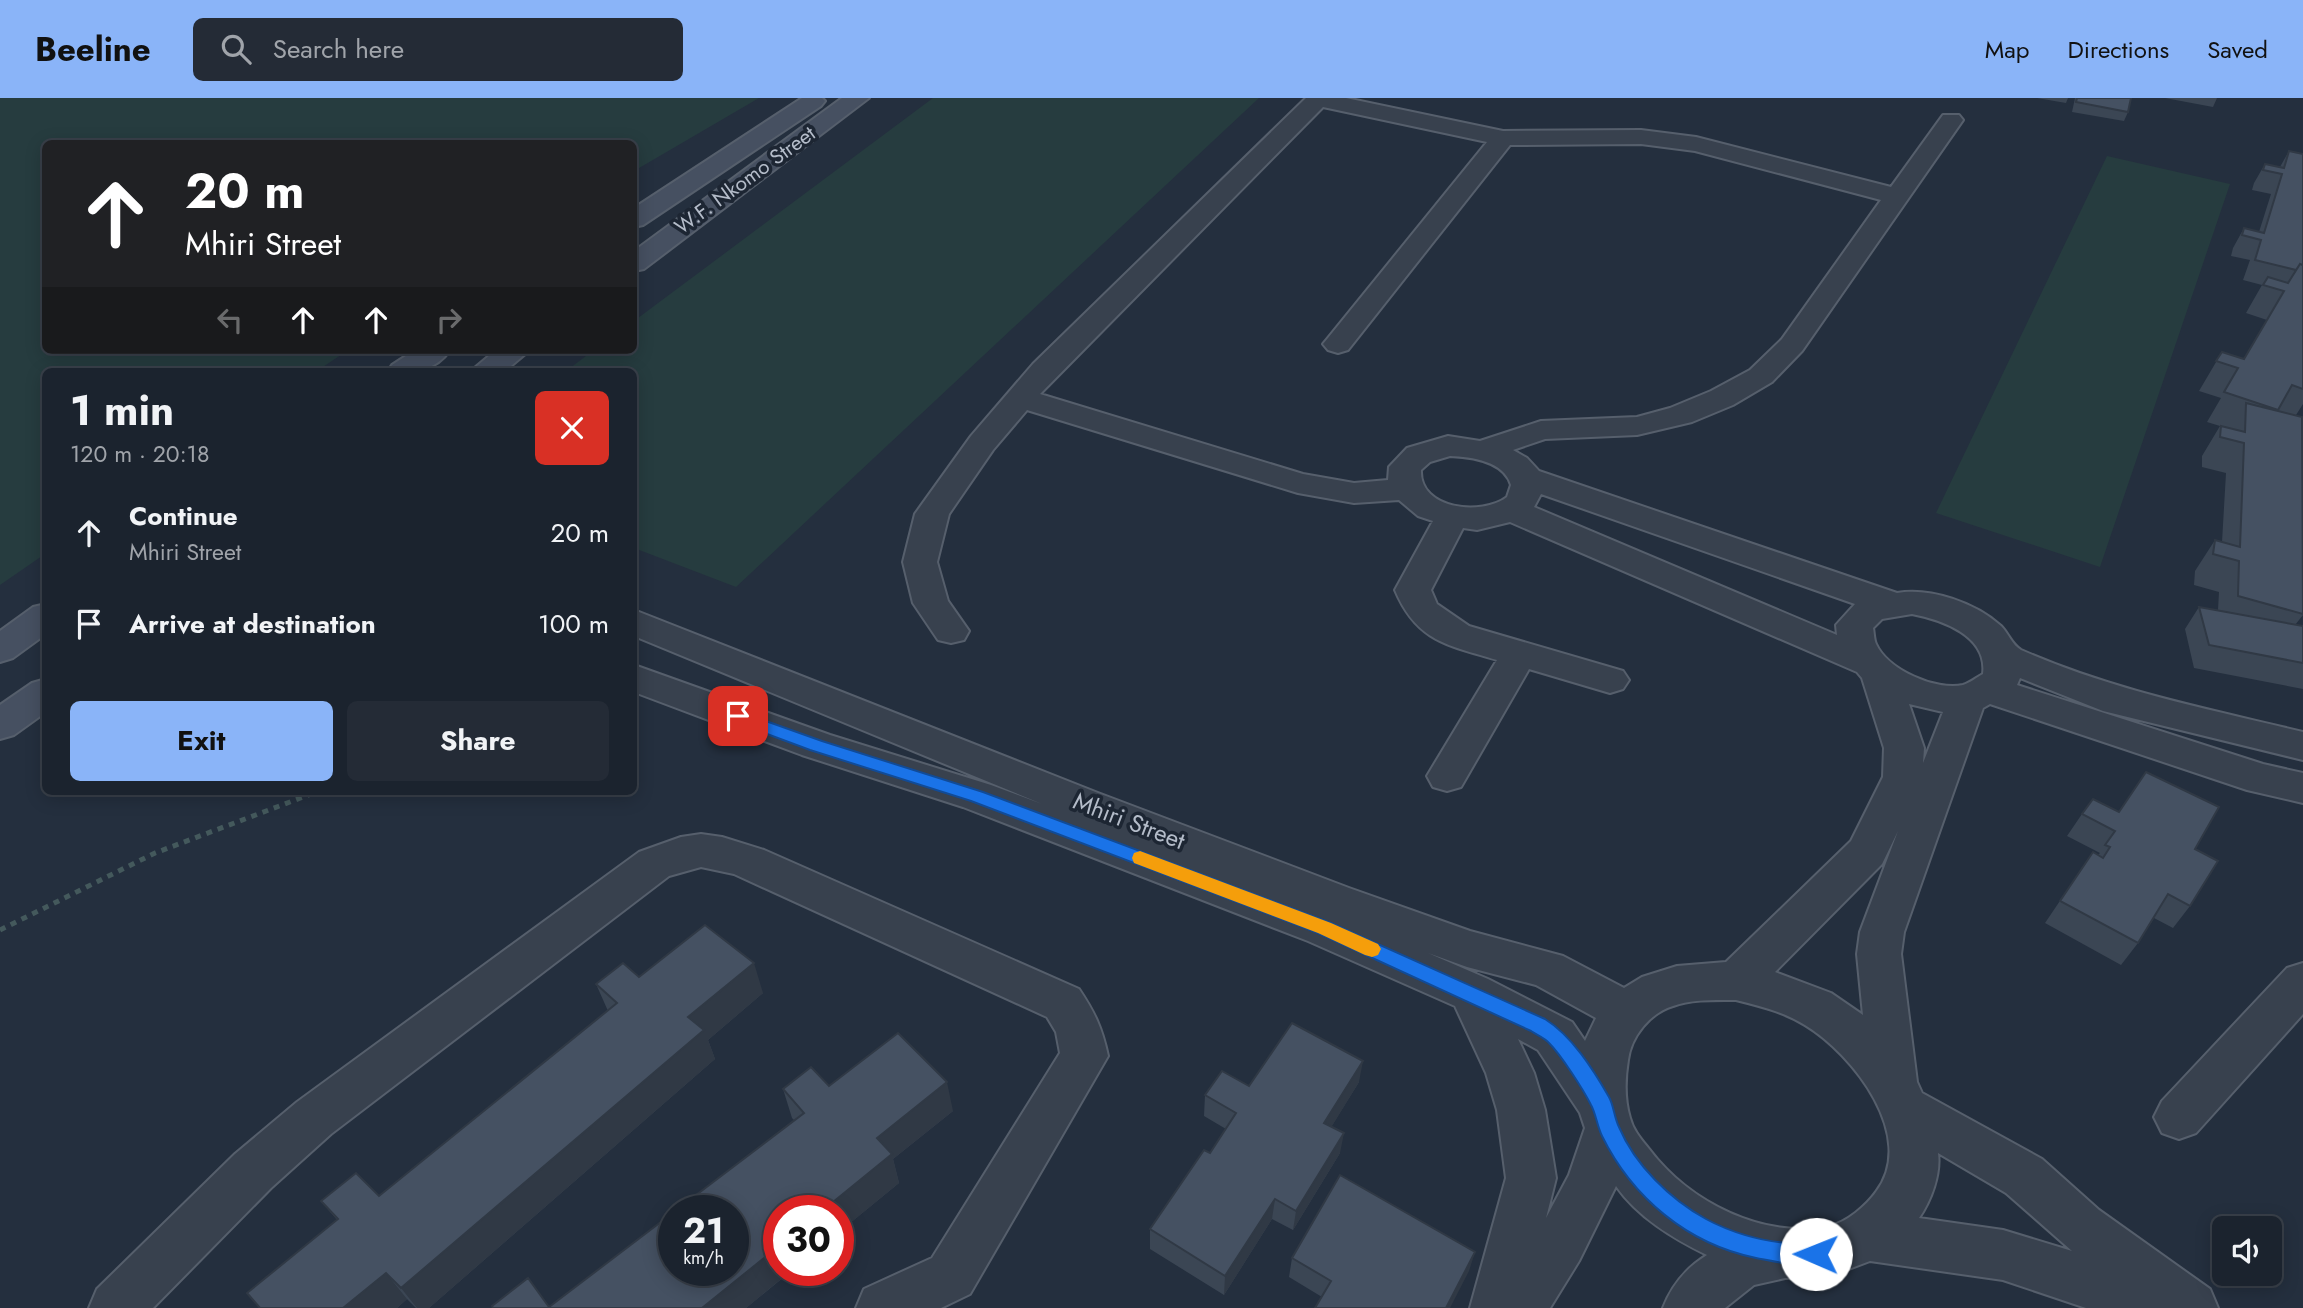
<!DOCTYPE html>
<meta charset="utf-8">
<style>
body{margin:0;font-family:Jost,sans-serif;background:#242b36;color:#f1f3f6;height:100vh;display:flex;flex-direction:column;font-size:26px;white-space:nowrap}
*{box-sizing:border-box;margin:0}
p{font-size:23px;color:#a0a4aa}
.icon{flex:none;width:38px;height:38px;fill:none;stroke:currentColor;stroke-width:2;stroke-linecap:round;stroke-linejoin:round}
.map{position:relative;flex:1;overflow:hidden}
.panel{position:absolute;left:42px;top:270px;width:595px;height:427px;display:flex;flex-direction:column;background:#1b232e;border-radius:10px;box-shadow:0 4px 18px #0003,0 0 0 2px #39404a}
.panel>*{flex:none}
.guide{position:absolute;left:42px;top:42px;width:595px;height:214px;border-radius:10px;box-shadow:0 4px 18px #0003,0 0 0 2px #39404a;background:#202124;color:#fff;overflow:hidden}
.fabs{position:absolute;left:2212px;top:1118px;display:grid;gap:14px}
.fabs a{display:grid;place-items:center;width:70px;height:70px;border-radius:10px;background:#1b232e;box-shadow:0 4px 18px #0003,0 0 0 2px #39404a;font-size:35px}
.speed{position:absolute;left:658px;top:1097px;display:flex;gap:14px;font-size:35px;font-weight:700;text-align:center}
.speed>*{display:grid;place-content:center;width:91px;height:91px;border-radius:50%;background:#1b232e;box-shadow:0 4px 18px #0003,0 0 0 2px #39404a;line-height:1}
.speed small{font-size:18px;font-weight:400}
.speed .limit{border:10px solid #d22;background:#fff;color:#111}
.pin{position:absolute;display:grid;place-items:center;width:60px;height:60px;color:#fff;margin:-30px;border-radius:14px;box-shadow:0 4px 10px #0006}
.me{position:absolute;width:77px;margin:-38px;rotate:271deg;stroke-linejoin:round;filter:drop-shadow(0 0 5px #0008)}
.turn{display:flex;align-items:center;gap:24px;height:147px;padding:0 28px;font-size:32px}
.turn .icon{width:91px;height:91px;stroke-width:2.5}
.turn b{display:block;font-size:49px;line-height:60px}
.lanes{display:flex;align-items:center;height:66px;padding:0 28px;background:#0003;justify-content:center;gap:35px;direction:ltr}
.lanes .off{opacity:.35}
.round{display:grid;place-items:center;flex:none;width:74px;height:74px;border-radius:10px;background:#242b36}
.head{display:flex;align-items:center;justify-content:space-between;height:119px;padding:0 28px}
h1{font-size:42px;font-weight:700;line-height:52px}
.action{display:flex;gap:14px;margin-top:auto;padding:14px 28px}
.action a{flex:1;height:80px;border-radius:10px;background:#8ab4f8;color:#111;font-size:28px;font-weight:700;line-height:80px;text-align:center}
.action a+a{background:#242b36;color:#f1f3f6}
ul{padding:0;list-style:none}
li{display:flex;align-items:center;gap:21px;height:91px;padding:0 28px}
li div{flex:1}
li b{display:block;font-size:26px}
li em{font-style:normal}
header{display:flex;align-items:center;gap:42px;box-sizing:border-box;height:98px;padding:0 35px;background:#8ab4f8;color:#111}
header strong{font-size:33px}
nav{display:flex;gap:38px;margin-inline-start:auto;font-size:24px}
.search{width:490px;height:63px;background:#242b36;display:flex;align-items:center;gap:18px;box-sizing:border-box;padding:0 24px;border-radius:10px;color:#a0a4aa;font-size:26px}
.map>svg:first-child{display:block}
</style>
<header>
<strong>Beeline</strong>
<div class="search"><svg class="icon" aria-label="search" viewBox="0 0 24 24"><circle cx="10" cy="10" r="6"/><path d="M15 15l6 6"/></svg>Search here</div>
<nav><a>Map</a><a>Directions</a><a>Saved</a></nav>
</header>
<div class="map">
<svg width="2303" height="1210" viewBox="0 0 2303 1210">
<rect width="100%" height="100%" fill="#242f3e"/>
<path fill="#263c3f" d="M0,0H759L634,73V46H46V252H348L317,273H46L45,456L0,487Z
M933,0H1259L736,489L634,450V273H566L594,252H634V223Z
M2107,58L2230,86L2100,469L1936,415Z"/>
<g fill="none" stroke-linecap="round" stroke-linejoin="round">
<defs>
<path id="minor" d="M1306,0H1346L1503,33L1641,32L1696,39L1891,89L1943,17H1959L1963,22L1802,253L1772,284L1733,307L1692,324L1637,337L1545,341L1513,352L1527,360L1539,373L1897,495C1930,489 1976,505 2001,528C2008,535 2012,547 2021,552C2111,592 2208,611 2303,634V662L2103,613L2020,580L2017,587L2263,666L2303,675V705L2247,692L1990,606L1983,610L1904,834L1901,856L1917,984L1922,995L2042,1061L2099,1112L2210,1191L2218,1210H2086L2003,1182L1870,1163L1830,1178L1785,1180L1754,1187L1725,1210H1663C1672,1187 1686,1170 1707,1157C1672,1140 1638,1119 1616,1088L1579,1163L1550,1210H1470L1506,1080L1497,1012L1486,975L1455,908L1308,843L963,709L802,657L634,594V567L830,637L991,687L1042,706L634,538V512L1098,695L1349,790L1470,833L1563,858L1624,890L1642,879L1677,868L1726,864L1851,743L1883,679L1884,650L1862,580L1857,574L1510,424L1477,432L1463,430L1431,492L1437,506L1469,528L1623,573L1629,582L1623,591L1610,595L1529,571L1461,689L1447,693L1433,689L1427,678L1497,562C1448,547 1417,544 1395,492L1433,423L1418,418L1399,402L1354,405L1298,395L1027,312L993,352L949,416L937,464L948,503L969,533L964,542L951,545L938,542L913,505L903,464L915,416L920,409L971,338L1033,266ZM1323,9L1487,44L1328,240L1323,246L1328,252L1338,255L1348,252L1510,47L1641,46L1695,53L1881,102L1782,241L1750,272L1711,293L1670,310L1637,319L1541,323L1480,343L1448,338L1407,350L1389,369L1388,382L1354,385L1303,376L1040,296ZM1450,358C1472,359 1504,363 1511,387L1507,399C1482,418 1419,412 1421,372L1430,364ZM1541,396L1855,506L1836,527L1837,537L1534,409ZM1912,516C1943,522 1988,538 1983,576C1977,579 1970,585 1963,587C1936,593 1888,572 1876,546C1874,542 1874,535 1873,530L1882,521ZM1909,606L1943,614L1923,665L1924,650ZM1898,733L1860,834L1857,856L1863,917L1831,895L1775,874L1882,766ZM1428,855L1467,869L1536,887L1596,920L1585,943L1572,924L1488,881ZM1736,902C1760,908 1784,914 1805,927C1853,956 1918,1039 1876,1094C1866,1108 1847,1124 1830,1128C1763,1142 1689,1104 1649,1051C1641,1041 1633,1032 1630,1020C1624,1000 1625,981 1628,962C1631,938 1650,915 1673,908C1692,901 1716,902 1736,902ZM1518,941L1538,952L1580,1015L1585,1030L1569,1077L1546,1120L1556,1080L1545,1012L1534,975ZM1938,1055L2006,1095L2072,1153L2003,1132L1919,1120C1931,1103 1941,1076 1938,1055Z
M701,736L722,739L764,752L1079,891C1095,915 1102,930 1108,958L970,1196L941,1210H856L864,1191L932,1160L1060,955L1056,934L1047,919L734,776L701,769L669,778L331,1036L271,1090L153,1210H89L97,1191L235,1056L297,1004L639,754L681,739Z
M2303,865V916L2196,1035L2179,1041L2162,1035L2154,1019L2162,1003L2287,870Z"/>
<path id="secondary" d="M802,0H822L825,3L821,8L643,127L634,129V110Z
M842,0H869L644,171L634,173V153Z
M415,252H450C434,275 413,273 388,273L392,267Z
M496,252H530L505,273H471Z
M46,506V536L13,560L0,564V533L33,509Z
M46,581V614L14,637L0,641V607L32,585Z"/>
</defs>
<use href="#minor" stroke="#565f6c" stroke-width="4"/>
<use href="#secondary" stroke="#565f6c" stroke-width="4"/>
<path stroke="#44595c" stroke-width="5" stroke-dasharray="6 6" stroke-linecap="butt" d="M0,832L155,755L319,693"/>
<use href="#minor" fill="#38414e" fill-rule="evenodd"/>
<use href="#secondary" fill="#465061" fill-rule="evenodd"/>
</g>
<path fill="#3b4654" d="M2037,0H2068L2066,5Z
M2075,0H2131L2128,14L2124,23L2072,14Z
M2165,0H2217L2213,9Z
M2289,53L2303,56V306L2296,317L2302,349H2303V517L2295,527L2303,528V591L2194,570L2185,531L2199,509L2218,512L2219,494L2194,487L2195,473L2215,442L2222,444L2226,375L2202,369V358L2220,328L2207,324L2221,300L2199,293L2222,254L2244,261L2267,222L2246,215L2262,187L2243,182L2250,162L2231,158L2233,150L2244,130L2259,134L2271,96L2252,92L2254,85L2265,66L2280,69Z
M2082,716L2195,751L2190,808L2173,830L2154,820L2138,845L2121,867L2045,825L2093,754L2098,757L2100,755L2067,738Z
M639,879L763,895L708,942L715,961L429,1210H416L407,1201L397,1210H260L337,1122L321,1103L379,1098L608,913L596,886Z
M1359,984L1331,1029L1340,1055L1293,1132L1272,1121L1224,1197L1150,1151V1131L1210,1055L1226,1031L1204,1018L1205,997L1249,988Z
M829,988L953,1013L893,1061L899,1085L746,1210H493L549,1209L794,1022L792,1020L783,991Z
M1292,1160L1469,1173L1322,1199L1289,1179Z"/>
<path fill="#303945" d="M754,865L763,895L708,942L715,961L429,1210H417L401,1190L688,919Z
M1363,963L1359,984L1321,1046L1324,1025Z
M947,984L953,1013L893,1061L899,1085L838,1135V1113H822L877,1040Z
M1344,1035L1340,1055L1293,1132L1296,1113Z
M1275,1101L1272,1121L1224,1197L1225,1178Z
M779,1148V1172H792L746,1210H702Z
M1475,1154L1469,1173L1450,1210H1446Z
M386,1175L407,1201L397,1210H343Z"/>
<path fill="#455162" stroke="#303945" stroke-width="2" d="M2077,0H2131L2128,14L2076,4Z
M2289,53L2303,56V167L2300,166L2296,172L2255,162L2261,142L2242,137L2244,130L2264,135L2282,76L2263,72L2265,66L2284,70Z
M2300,166L2303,167V291L2292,287L2278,312L2224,294L2238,270L2216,263L2222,254L2244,261L2284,193L2263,187L2268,179L2288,185Z
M2246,305L2302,319L2303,516L2238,498L2239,463L2213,456L2215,442L2240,449L2244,345L2220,339L2221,328L2245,334Z
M2199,509L2303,528V565L2209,547Z
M2146,674L2219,709L2195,751L2218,763L2190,808L2168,796L2138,845L2060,803L2093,754L2103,760L2110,749L2105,747L2115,733L2082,716L2093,701L2119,714Z
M705,827L754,865L688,919L704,932L401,1190L386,1175L343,1210H260L247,1195L338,1121L321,1103L356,1075L379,1098L617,905L596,886L623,865L639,879Z
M1292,925L1363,963L1324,1025L1344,1035L1296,1113L1275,1101L1225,1178L1150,1131L1204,1052L1210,1055L1236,1015L1205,997L1222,973L1249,988Z
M898,935L947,984L877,1040L892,1056L822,1113H779V1148L702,1210H493L492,1208L528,1180L549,1209L674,1114V1172H733V1113H675L804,1015L783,991L811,969L829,988Z
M1340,1077L1475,1154L1446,1210H1315L1331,1183L1292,1160Z"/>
<path fill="#1a73e8" stroke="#114b97" stroke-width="2" d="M738,613L822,643L983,694L1331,825L1545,921C1572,938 1593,971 1609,999C1614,1008 1614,1019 1619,1029C1635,1067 1670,1101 1706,1121C1730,1134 1760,1143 1787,1145C1800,1146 1812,1143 1824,1148L1827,1156L1824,1163C1803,1171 1777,1164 1756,1160C1687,1146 1632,1099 1602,1038C1597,1028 1596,1016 1591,1007C1583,991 1561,957 1549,945C1545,940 1537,937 1531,933L1318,835L971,703L810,652L732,623L730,618L732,614Z"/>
<path fill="#f59e0b" d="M1140,753L1331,825L1378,846L1381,851L1378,857L1372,859L1365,857L1318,835L1134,765L1132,760L1134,755Z"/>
<g text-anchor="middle" stroke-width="7" stroke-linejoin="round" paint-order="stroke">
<g font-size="21" fill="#b4bcc9" stroke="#1d2633">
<text transform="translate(745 82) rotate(-36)" y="7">W.F. Nkomo Street</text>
</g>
<g font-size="24" fill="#b4bcc9" stroke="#1d2633">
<text transform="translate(1129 723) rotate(21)" y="8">Mhiri Street</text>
</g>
</g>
</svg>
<div class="fabs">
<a><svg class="icon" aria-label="sound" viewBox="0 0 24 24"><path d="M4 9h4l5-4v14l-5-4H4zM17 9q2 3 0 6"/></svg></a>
</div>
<div class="speed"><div>21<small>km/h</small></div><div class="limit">30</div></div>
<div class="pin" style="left:738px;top:618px;background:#d93025"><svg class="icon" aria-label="arrive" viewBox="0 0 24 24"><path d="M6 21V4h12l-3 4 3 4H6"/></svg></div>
<svg class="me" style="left:1816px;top:1156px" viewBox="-20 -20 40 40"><circle r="19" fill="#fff"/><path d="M0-13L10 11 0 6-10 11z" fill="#1a73e8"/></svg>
<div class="guide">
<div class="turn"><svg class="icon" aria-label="ahead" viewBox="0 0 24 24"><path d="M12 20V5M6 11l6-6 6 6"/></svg><div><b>20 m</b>Mhiri Street</div></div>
<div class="lanes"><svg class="icon off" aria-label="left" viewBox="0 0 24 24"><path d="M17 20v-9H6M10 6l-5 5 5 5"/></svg><svg class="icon" aria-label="ahead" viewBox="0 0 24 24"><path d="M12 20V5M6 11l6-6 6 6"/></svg><svg class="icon" aria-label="ahead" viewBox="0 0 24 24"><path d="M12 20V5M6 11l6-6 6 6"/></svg><svg class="icon off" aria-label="right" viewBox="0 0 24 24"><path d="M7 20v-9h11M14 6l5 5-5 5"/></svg></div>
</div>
<section class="panel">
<div class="head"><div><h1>1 min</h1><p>120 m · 20:18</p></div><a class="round" style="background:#d93025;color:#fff"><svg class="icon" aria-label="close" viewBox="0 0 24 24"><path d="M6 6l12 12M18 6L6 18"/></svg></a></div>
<ul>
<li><svg class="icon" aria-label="ahead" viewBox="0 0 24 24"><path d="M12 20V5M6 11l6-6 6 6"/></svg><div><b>Continue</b><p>Mhiri Street</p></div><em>20 m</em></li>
<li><svg class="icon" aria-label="arrive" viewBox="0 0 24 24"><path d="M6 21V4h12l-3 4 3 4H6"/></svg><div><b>Arrive at destination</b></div><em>100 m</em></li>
</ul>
<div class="action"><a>Exit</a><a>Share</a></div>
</section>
</div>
